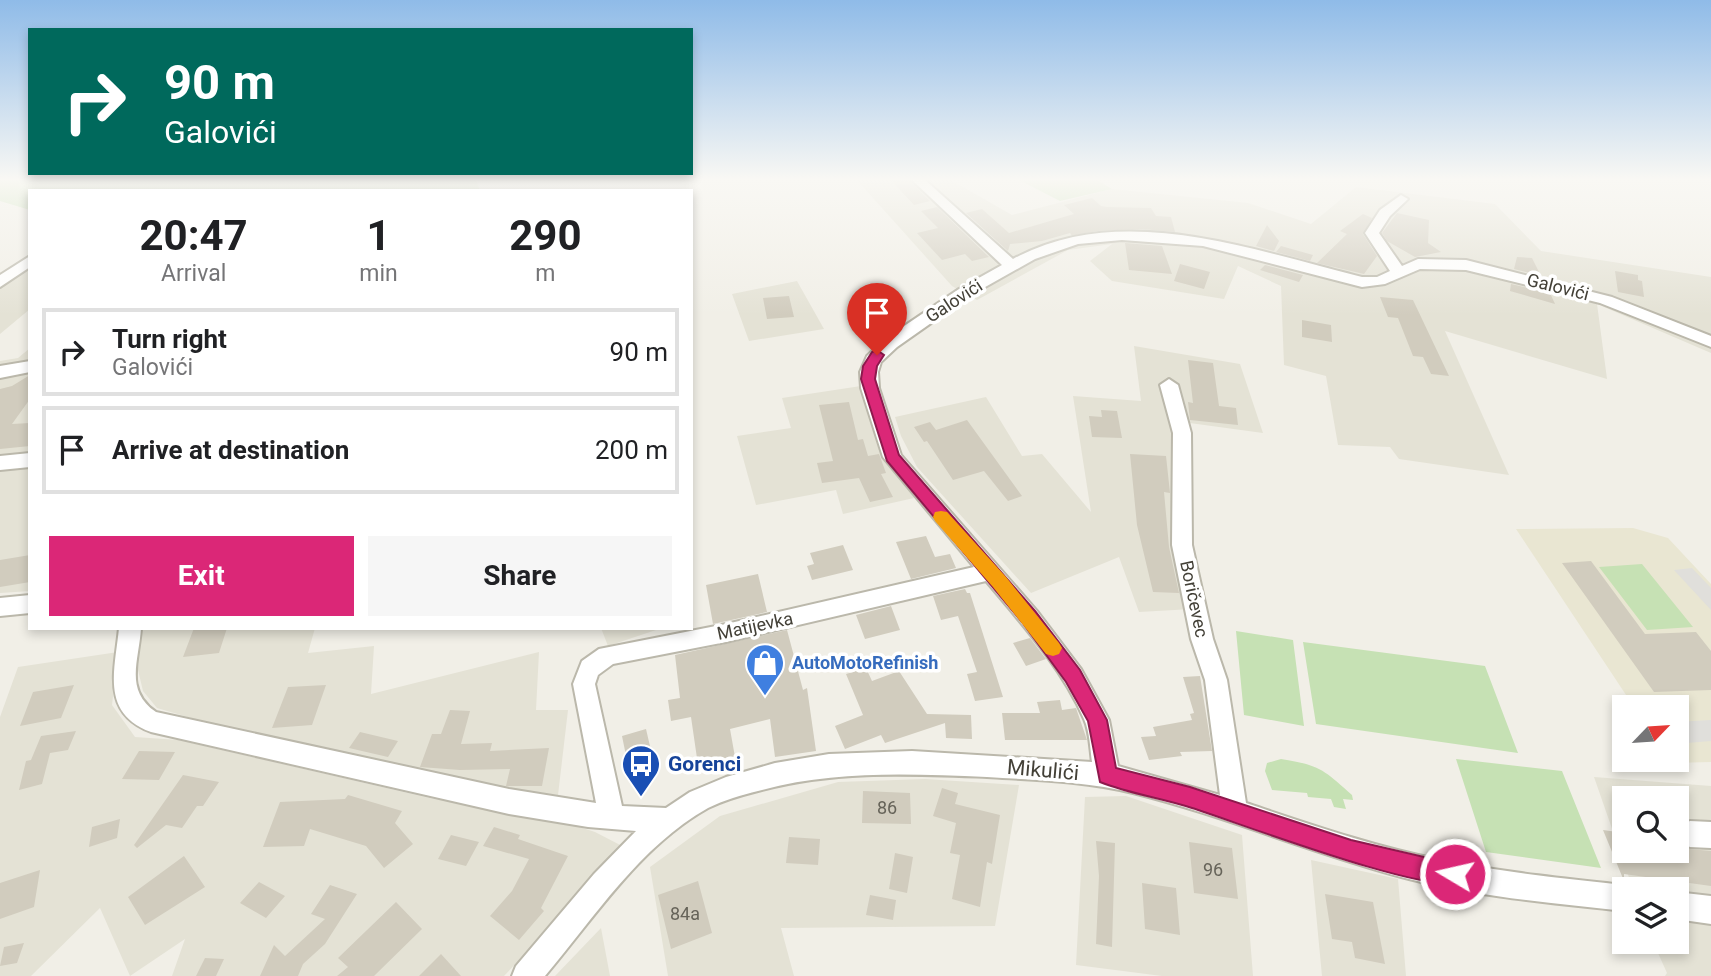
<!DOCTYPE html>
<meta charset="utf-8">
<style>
body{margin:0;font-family:Roboto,sans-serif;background:#f6f6f6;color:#202124;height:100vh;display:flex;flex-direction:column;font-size:26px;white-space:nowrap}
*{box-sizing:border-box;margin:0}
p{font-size:23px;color:#757577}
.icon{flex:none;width:38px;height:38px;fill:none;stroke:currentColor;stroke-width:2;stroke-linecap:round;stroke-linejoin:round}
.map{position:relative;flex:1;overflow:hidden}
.panel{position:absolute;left:28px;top:189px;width:665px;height:441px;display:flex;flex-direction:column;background:#fff;border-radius:0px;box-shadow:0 4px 10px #0003}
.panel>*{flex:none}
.guide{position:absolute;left:28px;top:28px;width:665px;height:147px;border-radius:0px;box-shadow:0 4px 10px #0003;background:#00695c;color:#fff;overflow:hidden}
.needle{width:46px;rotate:65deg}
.fabs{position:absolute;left:1612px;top:695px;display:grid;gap:14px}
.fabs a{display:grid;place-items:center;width:77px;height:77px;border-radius:0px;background:#fff;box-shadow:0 4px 10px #0003;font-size:35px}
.pin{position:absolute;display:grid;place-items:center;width:60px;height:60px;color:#fff;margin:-72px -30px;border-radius:50% 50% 50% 0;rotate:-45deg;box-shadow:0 0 7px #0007}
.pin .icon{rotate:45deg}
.me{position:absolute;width:77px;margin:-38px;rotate:279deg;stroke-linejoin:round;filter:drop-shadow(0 0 5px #0008)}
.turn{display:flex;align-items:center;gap:24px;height:147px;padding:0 21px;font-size:32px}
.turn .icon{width:91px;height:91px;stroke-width:2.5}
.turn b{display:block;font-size:49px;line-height:60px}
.eta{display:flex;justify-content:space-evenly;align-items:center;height:119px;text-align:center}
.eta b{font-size:42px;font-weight:700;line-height:49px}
.cta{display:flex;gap:14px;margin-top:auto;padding:14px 21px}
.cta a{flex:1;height:80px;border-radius:0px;background:#db2777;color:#fff;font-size:28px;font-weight:700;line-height:80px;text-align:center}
.cta a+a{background:#f6f6f6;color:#202124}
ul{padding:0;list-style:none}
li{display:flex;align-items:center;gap:21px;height:88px;margin:0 14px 10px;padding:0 7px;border:4px solid #e0e0e0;border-radius:0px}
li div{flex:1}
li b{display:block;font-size:26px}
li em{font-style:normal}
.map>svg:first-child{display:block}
</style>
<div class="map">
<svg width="1711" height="976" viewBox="0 0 1711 976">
<rect width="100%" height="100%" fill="#f1efe7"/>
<path fill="#e4e2d5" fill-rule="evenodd" d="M856,179H949L1012,215L1112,189L1248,203L1311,224L1356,187L1495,204L1541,251L1711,277V353L1597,304L1607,379L1445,331L1509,475L1399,459L1390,447L1338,445L1326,376L1284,365L1281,286L1238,266L1224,299L1112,281L1090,261L1112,244L1068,250L977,300L952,286Z
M30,264V309L0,334V274Z
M797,281L824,329L749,341L732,294Z
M1134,346L1240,364L1263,433L1175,421L1192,609L1139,612L1119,557L1031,593L917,467L901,436L895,417L986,397L1022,456L1042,454L1091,512L1073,396L1141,401Z
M30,348V591L0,593V361L18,358Z
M861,386L885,454L914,498L843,514L836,490L756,505L737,436L791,428L782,398Z
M141,628H315L308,653L374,646L371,694L539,652L536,710H568L558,795L493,786L410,769L323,748L242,733L157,708L143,691L138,670Z
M601,628H662L608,646Z
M118,652L112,705L135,737L179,740L434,799L526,810L595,832L626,848L504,976H172L185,939L130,976L100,908L31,976H0V717L18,667Z
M1594,777L1711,786V976H1665L1667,973L1653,942H1676V889H1633ZM1624,798H1676V850H1624Z
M925,779L1019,785L995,926L781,928L794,976H668L650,867L720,816L838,782Z
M1126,796L1242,835L1253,976H1162L1076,965L1085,797Z
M1311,860L1398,879L1406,976H1322Z
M601,928L610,976H555Z"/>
<path fill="#e9e6d2" d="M1633,528L1668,538L1711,584V762L1672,763L1670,760H1676V707H1634L1516,529Z"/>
<path fill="#c6e1b4" d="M0,179H476L480,191H30V210L0,201Z
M1017,179H1096L1112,189L1060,201Z
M1642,564L1693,627L1647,630L1599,567Z
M1236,631L1293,640L1304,726L1244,715Z
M1303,642L1485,666L1518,753L1316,724Z
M1281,759C1320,765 1324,770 1352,795L1353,800L1343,799L1346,809L1334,807L1331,799L1308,797L1307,793L1272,790L1265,771L1267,763Z
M1456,759L1562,771L1601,868L1486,852Z"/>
<path fill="#e0dfdb" d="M1692,568L1711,588V610L1674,570Z
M1711,720V741L1687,743L1677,737V722Z"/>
<path fill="#d1ccbe" d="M890,179H908L930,201L914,205Z
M1092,198L1101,206L1107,207L1151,208L1156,216L1171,217L1175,232L1142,229L1097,231L1072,236L1070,233L1042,241L1010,244L1008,251L966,213L982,209L1009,233L1074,214L1064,205Z
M937,207L989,257L972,261L965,254L942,260L917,233L938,228L921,211Z
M1397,213L1429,220L1428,243L1441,252L1415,257L1387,241L1382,233Z
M1363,214L1372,218L1363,234L1377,256L1364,274L1317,263L1347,234L1340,231Z
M1267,225L1279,241L1274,251L1256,246Z
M1125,243L1162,246L1172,274L1129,270Z
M1281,246L1313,255L1310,261L1276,252Z
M1517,257L1532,258L1541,276L1514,269Z
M1180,264L1210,272L1204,289L1174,281Z
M1265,265L1303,275L1299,282L1260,270Z
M1615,271L1638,275V280L1642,281L1644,297L1618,292Z
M1511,284L1550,293L1555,304L1510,291Z
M789,296L794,317L767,319L763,298Z
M1380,297L1413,300L1449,376L1431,374L1423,357L1413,356L1398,318L1388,317Z
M1302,320L1331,325L1332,342L1302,337Z
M1188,360L1213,363L1219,406L1236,408L1238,425L1190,420L1188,402L1193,403Z
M30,375V399L12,424L30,423V446L0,449V389L12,386Z
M849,402L858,440L863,439L868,456L879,454L886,473L881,474L893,497L870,502L859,478L822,483L817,463L833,461L819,405Z
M1101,410L1117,411L1122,438L1092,437L1089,416L1102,417Z
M967,420L1022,496L1008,501L984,471L953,480L927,441L924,442L914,427L930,422L936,430Z
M1130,454L1166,456L1170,493L1164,492L1169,547L1179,593L1153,592L1137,525Z
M926,536L935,557L950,554L956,568L911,579L896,542Z
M843,545L853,570L812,580L807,566L814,564L810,553Z
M30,555V582L0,587V560Z
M1591,561L1645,634L1696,632L1711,651V690L1654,692L1562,563Z
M758,574L767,612L713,624L706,585Z
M965,589L967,593H970L1003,697L975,701L967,674L977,672L958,616L941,620L933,596Z
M891,606L900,630L865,639L856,615Z
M194,628H227L219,653L183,657Z
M787,630L803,690L807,688L816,751L775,757L770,719L730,729L735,757L698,765L691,717L671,721L668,700L680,698L675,655Z
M1030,638L1046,659L1026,666L1013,643Z
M866,668L872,681L899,671L927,714L971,715L972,739L946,738L945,723L885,743L881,735L845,749L835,726L863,715L846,674Z
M1200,676L1212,751L1180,752L1182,756L1149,760L1141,737L1156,736L1153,727L1192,720L1190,714L1194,713L1183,677Z
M74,685L61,718L20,726L33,692Z
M326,685L312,725L272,728L288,687Z
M1060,700L1062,710L1076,708L1087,740H1005L1002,713H1040L1037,702Z
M450,710L470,711L461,744L492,743L490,751L549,748L542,786H506L510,769L460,770L420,767L432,734H441Z
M646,729L656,772L631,780L622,736Z
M76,731L68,750L50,753L42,784L19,790L26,761L31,760L41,736Z
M360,732L398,741L388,757L349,748Z
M139,751L175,752L159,780L122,779Z
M183,775L219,782L203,806H197L182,828L166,825L137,848L134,845Z
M942,788L958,793L955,804L1000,815L992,864L987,862L980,907L952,899L960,855L950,853L956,823L933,816Z
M863,791L910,793L911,824L862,823Z
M348,795L402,811L395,823L413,844L384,868L366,846L310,829L304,846L263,847L280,802L345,799Z
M120,819L117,838L89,847L92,827Z
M494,827L520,835L518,839L568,856L541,908L544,911L519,940L490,916L512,891L529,859L483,846Z
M1603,830L1624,833V850H1676V840L1680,845L1689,849L1711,851V886L1624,874V881Z
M451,835L479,842L466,866L438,859Z
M789,837L820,839L818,865L786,863Z
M1096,841L1115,843L1112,947L1096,944L1099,876Z
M1189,842L1232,848L1238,899L1194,893Z
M895,853L913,857L907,893L889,889Z
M184,856L205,887L145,925L128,897Z
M40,870L34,907L0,919V883Z
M698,881L712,933L671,949L658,895Z
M259,882L285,896L266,918L240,903Z
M1142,883L1176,888L1180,935L1145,929Z
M330,885L357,894L325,944L303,964L298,976H260L274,945L285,956L325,919L311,914Z
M1325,894L1373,902L1385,964L1355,958L1352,942L1332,939Z
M870,895L896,900L893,920L866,915Z
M396,902L422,929L374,976H337L348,967L338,958Z
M24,943L17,963L0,966L4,947Z
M441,954L461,976H419Z
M205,958L224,959L216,976H196Z"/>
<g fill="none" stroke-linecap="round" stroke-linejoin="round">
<defs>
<path id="minor" d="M911,179H924L1013,259C1121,200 1252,250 1362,277H1377L1390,271L1365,233L1380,210L1401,195L1408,199L1390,216L1379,233L1402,266L1418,259L1466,260L1612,297L1711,336V347L1600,303L1466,270L1420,269L1385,284L1362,287L1203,246L1122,240L1078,244L1035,259L971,295L897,347L881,362L878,372L879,388L901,455L1037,611L1081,669L1109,720L1118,766L1220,795L1205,680L1191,639L1172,545L1173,433L1160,385L1169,379L1178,385L1191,433L1192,545L1213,639L1227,680L1246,803C1309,824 1372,846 1437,859C1499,872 1562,878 1624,885L1634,889H1624V911C1552,903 1479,897 1409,879C1315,855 1226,816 1133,793C1085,781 1036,780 987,777C909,774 834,770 758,791C742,795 724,800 708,808C640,846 594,918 545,976H512L516,966L594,874L636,831L588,827L509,814L151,732C100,713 115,670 119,628H141C139,661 124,690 156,712L509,789L596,803L573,684L582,661L599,649L726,624L974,567L883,457L861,388L860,372L867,356L885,339L959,289L1002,265ZM986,581C1021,623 1062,668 1084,719C1090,732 1090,749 1092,762L912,751L829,754L775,763L726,777L690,792L666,808L622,806L595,684L598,675L613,664L726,642Z
M30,256V267L0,287V275Z
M30,361V372L0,378V366Z
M30,453V467L0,470V456Z
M30,595V613L0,616V598Z
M1690,821L1711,822V848L1690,847L1681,843L1677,834L1681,825Z
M1676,892L1711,896V924L1676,919Z"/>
</defs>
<use href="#minor" stroke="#bbb8ab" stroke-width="4"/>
<use href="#minor" fill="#fff" fill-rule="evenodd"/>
</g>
<linearGradient id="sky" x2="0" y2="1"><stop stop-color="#8fbbe8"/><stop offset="0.57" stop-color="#f9f8f4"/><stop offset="1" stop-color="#f9f8f4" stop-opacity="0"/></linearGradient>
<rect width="1711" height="315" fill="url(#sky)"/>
<path fill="#db2777" stroke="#8e194d" stroke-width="2" d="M877,350L884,355L877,366L875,379L899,455L1035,611L1080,670L1107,720L1116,768L1190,787L1351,840L1463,866L1466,874L1463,882C1429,896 1237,822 1192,808C1162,798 1130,794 1100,782L1088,721L1066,682L1022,622L887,461L861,379L863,366L872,352Z"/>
<path fill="#f59e0b" d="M941,511L947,512L1006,577L1059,643L1062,648L1059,654L1053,656L1046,654L993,587L935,521L933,517L935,512Z"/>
<defs>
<symbol id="shop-pin" viewBox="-11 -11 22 30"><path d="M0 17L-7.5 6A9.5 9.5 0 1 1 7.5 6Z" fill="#3f7fe0" stroke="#fff"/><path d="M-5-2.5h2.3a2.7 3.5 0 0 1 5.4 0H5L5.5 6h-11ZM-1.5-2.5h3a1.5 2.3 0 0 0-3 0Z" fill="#fff"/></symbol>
<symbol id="bus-pin" viewBox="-11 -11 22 30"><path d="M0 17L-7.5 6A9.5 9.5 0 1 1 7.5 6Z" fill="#1a4fb4" stroke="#fff"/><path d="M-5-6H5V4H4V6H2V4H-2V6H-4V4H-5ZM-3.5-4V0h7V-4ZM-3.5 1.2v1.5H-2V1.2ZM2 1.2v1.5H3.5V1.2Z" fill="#fff"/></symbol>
</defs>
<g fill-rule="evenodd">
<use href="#shop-pin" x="743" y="641" width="44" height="60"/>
<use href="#bus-pin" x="619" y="742" width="44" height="60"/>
</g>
<g text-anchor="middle" stroke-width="7" stroke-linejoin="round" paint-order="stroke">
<g font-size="18" fill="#434037" stroke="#fff">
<text transform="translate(1558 287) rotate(14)" y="6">Galovići</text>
<text transform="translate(954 301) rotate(-33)" y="6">Galovići</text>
<text transform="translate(1194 599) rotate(78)" y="6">Boričevec</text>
<text transform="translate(755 626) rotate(-12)" y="6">Matijevka</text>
</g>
<g font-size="18" font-weight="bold" fill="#366cbe" stroke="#fff" text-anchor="start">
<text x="792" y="669">AutoMotoRefinish</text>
</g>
<g font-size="18" fill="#666359">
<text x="887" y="814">86</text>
<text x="1213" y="876">96</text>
<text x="685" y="920">84a</text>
</g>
<g font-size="21" font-weight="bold" fill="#164399" stroke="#fff" text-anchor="start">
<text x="668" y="771">Gorenci</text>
</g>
<g font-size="21" fill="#434037" stroke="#fff">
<text transform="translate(1043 770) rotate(5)" y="7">Mikulići</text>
</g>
</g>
</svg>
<div class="fabs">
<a><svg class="needle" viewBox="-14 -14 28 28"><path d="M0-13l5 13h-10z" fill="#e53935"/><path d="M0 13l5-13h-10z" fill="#757577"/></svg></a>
<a><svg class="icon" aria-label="search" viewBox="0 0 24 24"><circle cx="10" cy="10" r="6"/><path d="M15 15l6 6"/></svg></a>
<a><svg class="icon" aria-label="layers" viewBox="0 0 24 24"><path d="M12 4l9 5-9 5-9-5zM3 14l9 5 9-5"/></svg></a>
</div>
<div class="pin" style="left:877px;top:355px;background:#d93025"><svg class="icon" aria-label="arrive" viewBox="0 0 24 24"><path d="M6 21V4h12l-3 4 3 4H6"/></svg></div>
<svg class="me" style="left:1455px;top:874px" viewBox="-20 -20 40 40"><circle r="17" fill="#db2777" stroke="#fff" stroke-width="3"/><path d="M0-11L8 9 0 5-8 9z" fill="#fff"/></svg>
<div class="guide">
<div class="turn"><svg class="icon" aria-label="right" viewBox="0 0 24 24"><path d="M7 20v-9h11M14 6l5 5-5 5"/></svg><div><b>90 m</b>Galovići</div></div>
</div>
<section class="panel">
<div class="eta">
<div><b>20:47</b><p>Arrival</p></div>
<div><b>1</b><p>min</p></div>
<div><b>290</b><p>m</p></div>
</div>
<ul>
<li><svg class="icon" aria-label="right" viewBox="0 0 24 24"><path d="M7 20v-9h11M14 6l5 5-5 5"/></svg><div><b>Turn right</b><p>Galovići</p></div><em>90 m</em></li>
<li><svg class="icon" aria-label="arrive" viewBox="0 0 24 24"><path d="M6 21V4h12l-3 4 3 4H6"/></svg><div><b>Arrive at destination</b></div><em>200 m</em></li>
</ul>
<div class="cta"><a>Exit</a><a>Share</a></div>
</section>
</div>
